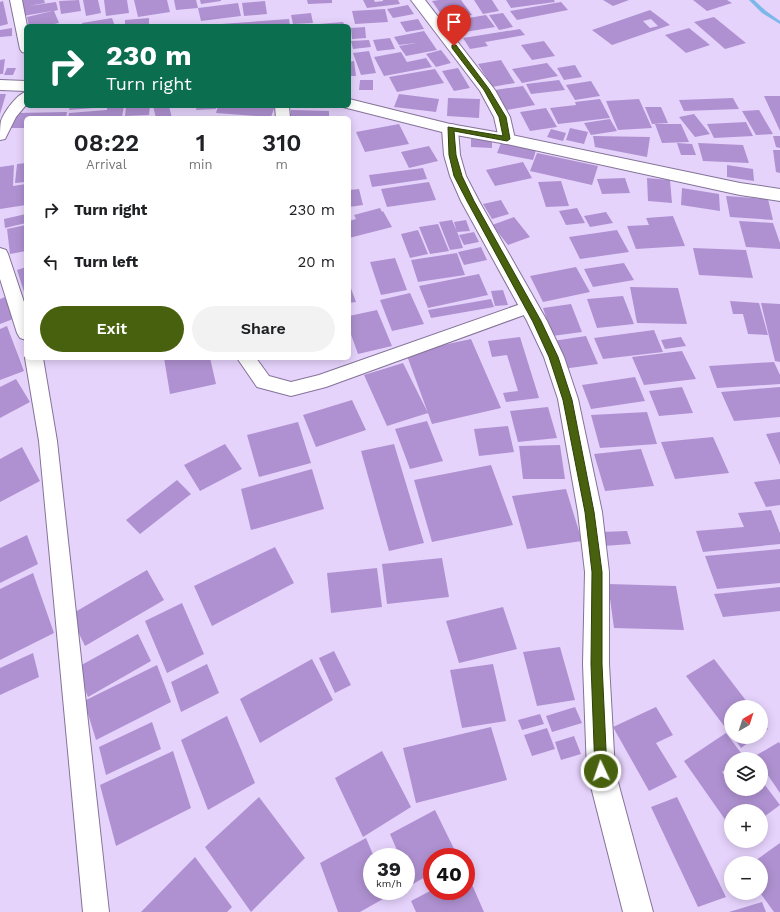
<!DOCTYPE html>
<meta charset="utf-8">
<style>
body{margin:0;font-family:"Work Sans",sans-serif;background:#f2f2f2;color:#202124;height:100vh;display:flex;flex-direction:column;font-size:15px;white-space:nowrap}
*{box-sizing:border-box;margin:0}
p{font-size:13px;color:#757577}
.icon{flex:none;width:22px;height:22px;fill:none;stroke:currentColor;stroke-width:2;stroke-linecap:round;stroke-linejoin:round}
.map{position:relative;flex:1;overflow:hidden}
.panel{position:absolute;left:24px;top:116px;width:327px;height:244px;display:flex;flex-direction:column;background:#fff;border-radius:6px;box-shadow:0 2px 10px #0003}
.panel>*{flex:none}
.banner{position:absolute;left:24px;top:24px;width:327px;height:84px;border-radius:6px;box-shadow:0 2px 10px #0003;background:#0b6e4f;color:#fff;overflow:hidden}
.needle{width:26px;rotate:39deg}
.controls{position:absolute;left:724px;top:700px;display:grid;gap:8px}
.controls a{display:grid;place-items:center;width:44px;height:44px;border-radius:50%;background:#fff;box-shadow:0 2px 10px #0003;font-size:20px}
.speed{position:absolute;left:363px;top:848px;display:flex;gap:8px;font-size:20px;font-weight:700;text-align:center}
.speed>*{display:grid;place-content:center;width:52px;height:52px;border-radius:50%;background:#fff;box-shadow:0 2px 10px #0003;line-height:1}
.speed small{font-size:10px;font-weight:400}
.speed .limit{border:6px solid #d22;background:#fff;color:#111}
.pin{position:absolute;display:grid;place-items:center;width:34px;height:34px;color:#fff;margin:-41px -17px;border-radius:50% 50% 50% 0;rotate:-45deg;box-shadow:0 0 4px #0007}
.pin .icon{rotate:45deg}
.me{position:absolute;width:44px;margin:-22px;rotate:357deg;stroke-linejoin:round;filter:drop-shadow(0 0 3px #0008)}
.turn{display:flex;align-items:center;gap:14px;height:84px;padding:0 16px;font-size:18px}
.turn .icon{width:52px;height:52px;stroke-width:2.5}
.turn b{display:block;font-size:28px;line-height:34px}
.eta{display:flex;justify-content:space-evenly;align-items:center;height:68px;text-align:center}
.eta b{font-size:24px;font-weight:600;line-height:28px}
.button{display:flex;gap:8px;margin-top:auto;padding:8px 16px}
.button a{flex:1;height:46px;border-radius:24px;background:#48610f;color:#fff;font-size:16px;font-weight:600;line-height:46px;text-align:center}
.button a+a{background:#f2f2f2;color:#202124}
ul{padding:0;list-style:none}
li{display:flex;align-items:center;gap:12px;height:52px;padding:0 16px}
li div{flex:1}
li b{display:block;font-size:15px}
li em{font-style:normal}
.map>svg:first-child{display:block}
</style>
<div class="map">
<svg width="780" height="912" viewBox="0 0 780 912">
<rect width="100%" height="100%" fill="#e6d3fc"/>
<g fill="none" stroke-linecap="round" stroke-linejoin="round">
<path fill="#7cb7eb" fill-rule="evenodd" d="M749,0H754L766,11L780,21V24L762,13Z"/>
</g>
<path fill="#af91d1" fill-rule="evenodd" d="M20,0H44L45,3L28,6L56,2L58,10L54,11L59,23L45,26H29L27,17L52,11L23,16Z
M79,0L81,11L61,14L59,1Z
M83,0H98L101,13L86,16Z
M104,0H127L129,13L106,16Z
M134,0H167L170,12L138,17Z
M174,0H196L198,8L176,10Z
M200,0H221V1L201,4Z
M307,0H332V3L308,4Z
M363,0H374L375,2L383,1V0H398L400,4L367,8Z
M439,0H461L472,15L445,20L432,1Z
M474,0H492L499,11L483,14Z
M506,0H554L555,2L511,8Z
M603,0H629L613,6Z
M693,0H727L732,3L707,11Z
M3,1L8,24L0,26V2Z
M265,1L267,14L244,16L242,3Z
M561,2L568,10L517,20L510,11Z
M238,3L241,16L201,21L198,8Z
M408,5L414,14L393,18L387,9Z
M385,9L388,22L355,24L352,11Z
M650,10L670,25L612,45L592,30ZM651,19L658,26L650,28L643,21Z
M311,13L313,23L293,24L291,15Z
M503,13L513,27L499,30L489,15Z
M486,15L495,27L459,33L451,21Z
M714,17L746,43L725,49L694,22Z
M112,18L115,26H83L82,23Z
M149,18V26H125V20Z
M289,19L290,26H207V25Z
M418,19L424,29L406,32L400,22Z
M343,22L345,26H319V24Z
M365,27L366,38L352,39L351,28Z
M12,28V36L0,37V30Z
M689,28L710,45L686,53L665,35Z
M520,29L525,35L485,42L488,46L470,49L463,38Z
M424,31L437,50L406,56L399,46L416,43L399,45L394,37Z
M390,38L395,49L377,51L373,40Z
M369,40L371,47L353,49L351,41Z
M544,41L555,56L532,60L521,45Z
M441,50L451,63L436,67L426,54Z
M369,51L376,73L361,75L353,53Z
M401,52L407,62L426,58L432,67L384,76L374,57Z
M5,59L3,74H0V60Z
M501,60L515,83L492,87L478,64Z
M354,61L356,76H349V62Z
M547,63L558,76L522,83L512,69Z
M575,65L582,77L564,80L557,68Z
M7,68H16L13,75H4Z
M458,68L470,88L454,91L442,71Z
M435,69L444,83L397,92L389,77Z
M360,80H373V90H359Z
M559,80L565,90L531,94L526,84Z
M591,81L600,96L575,100L566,85Z
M523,86L535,105L507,110L495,90Z
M0,94H6L0,114Z
M399,94L439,99L436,112L394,107Z
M764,96H780V131Z
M448,98L480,99L479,118L447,116Z
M733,98L739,109L684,111L679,100Z
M600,99L610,118L558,124L550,108L576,105L575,102Z
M639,99L652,128L618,130L606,101Z
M70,106H106V107L69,110Z
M124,106L122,117L68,118L69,113L107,110V107Z
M126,106H150L149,115L125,116Z
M153,106H169L172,118H156Z
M197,106H216V109L196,110Z
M218,106H275L271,117L216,113Z
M645,107H661L668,123L652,124Z
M546,108L557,127L530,131L520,112Z
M291,110L329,111V118H290Z
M759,110L773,134L756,135L742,111Z
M67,112L66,118H26V128H11L17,113Z
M694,114L710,134L695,137L679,117Z
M610,119L617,131L591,135L584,123Z
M746,122L753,136L714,138L707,124Z
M399,124L409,144L365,152L356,132Z
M655,124H681L689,142L662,143Z
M570,128L588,132L584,144L566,140Z
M551,129L566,133L563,141L547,137Z
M593,136L650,137L647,157L595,147Z
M773,136H780V148L776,147Z
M471,139L492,140V148L471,147Z
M501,143L536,150L533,160L497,153Z
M677,143L692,144L696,155H681Z
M698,143L743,145L749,163L703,161Z
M429,146L438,161L409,168L401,152Z
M773,150H780V173L776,172Z
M537,153L598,166L592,185L530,171Z
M523,162L532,178L495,186L486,170Z
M26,163V182L15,183L17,164Z
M14,165L13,186L26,184V205L0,209V167Z
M727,165L753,169L754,181L727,177Z
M423,168L427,179L372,187L369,175Z
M625,178L630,193L602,194L597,179Z
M647,178L670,180L672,203L648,201Z
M561,181L569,206L546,207L538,182Z
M429,182L436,200L387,207L381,189Z
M682,188L719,194L720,211L681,205Z
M359,189L363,205L349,207V190Z
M726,196L768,199L773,220L730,217Z
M501,200L509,214L492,219L483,204Z
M380,208L382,212L383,211L392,227L349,238V221L356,219L354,215Z
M577,208L585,223L566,225L559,211Z
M606,212L613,223L590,227L584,216Z
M26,214V223L5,228L4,219Z
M673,216L685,246L636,249L627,226L649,225L646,218Z
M514,217L530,237L508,245L492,225Z
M452,220L458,234L463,248L450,250L439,222Z
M466,220L470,231L457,232L454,222Z
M739,221L773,223L780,243V249L746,247Z
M438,224L449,251L430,254L419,227Z
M26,225V251L10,254L7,229Z
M418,230L428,254L410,258L401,234Z
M617,230L629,252L580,259L569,237Z
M474,232L479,242L464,245L459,235Z
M481,247L487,260L464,265L458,252Z
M693,248L746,250L753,278L699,275Z
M457,253L465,275L418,282L411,260Z
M395,258L407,290L381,295L370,262Z
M624,263L634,280L593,287L584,269Z
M26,267V298L17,270Z
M576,267L590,292L543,302L530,276Z
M479,274L488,295L428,308L419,286Z
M349,283L356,302L349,303Z
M630,287L678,288L687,324L637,323Z
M503,290L508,305L495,306L491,291Z
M410,293L424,324L392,331L380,300Z
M623,296L634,324L597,328L587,299Z
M5,297L13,319L0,324V299Z
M491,299L494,307L431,318L428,310Z
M730,301L759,303L768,335L748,334L743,314H733Z
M761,303L780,304V362L775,361Z
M571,304L582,332L552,336L543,308Z
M377,310L392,346L358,354L349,329V316Z
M7,326L24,371L0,380V329Z
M654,330L663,352L603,359L594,338Z
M586,336L598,364L563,369L553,341Z
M520,337L539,398L506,402L503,393L518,391L507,355L492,357L488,341Z
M681,337L686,346L665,349L661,340Z
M471,339L501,408L432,424L406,353Z
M682,351L696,379L644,385L632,357Z
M164,358H210L216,384L170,394Z
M774,362L780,375V384L717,388L709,366Z
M403,363L428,413L387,426L364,375Z
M635,377L645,401L591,409L582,385Z
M16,379L30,402L0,418V387Z
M682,387L693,413L659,416L649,391Z
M780,387V417L734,421L721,392Z
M352,400L366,430L316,447L303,415Z
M548,407L557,438L518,442L510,411Z
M647,412L657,444L600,448L591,415Z
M427,421L443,461L410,469L395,429Z
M298,422L311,463L259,477L247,435Z
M508,426L514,452L479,456L474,429Z
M780,432V465L766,434Z
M713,437L729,473L675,479L661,442Z
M225,444L242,469L200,491L184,465Z
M394,444L424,543L389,551L361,451Z
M560,445L565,479H523L519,446Z
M22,447L40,481L0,502V459Z
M641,449L654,486L605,491L594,454Z
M491,465L513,525L432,542L414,480Z
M312,469L324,509L251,530L241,489Z
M780,479V505L766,507L754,482Z
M177,480L191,494L140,534L126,520Z
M566,489L582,541L527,549L512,496Z
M771,510L780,533V544L703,552L696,531L744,527L738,513Z
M627,531L631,544L603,546L600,532Z
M27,535L38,564L0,583V548Z
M275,547L294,583L212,626L194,586Z
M780,549V583L717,589L705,556Z
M442,558L449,597L387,604L382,564Z
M377,568L382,607L331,613L327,573Z
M147,570L164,600L85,646L70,615Z
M33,573L54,633L0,660V589Z
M608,584L676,586L684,630L614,628Z
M780,587V611L723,617L714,594Z
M182,603L204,654L167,673L145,621Z
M503,607L517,649L459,663L446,621Z
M138,634L151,661L88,697L76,668Z
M560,647L575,700L537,706L523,652Z
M334,651L351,685L335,693L319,658Z
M33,653L39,677L0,695V668Z
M312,659L333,700L260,743L240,699Z
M714,659L751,707H731V735L686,676Z
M207,664L219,693L181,712L171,682Z
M493,664L506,721L462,728L450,670Z
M157,665L171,702L96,740L84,701Z
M575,707L582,723L552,732L546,716Z
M656,707L673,735L656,743L677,777L649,791L613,727Z
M540,714L544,724L522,730L518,720Z
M227,716L255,783L208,810L181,740Z
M761,720L768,729L761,734Z
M152,722L161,749L106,775L99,747Z
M491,727L507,780L416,803L403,748Z
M547,728L555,749L532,756L524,735Z
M726,733L744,757L741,759H731V766L722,772L731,784V789H734L737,793L743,789H761V780L780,805L761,819V811H731V828L684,761Z
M574,736L581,754L561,760L555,742Z
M733,737H756L741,748Z
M779,742L780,744V793L761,765V759H757L755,756Z
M173,751L191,808L116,846L100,785Z
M382,751L411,807L363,837L335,778Z
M259,797L305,858L251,912L205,847Z
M677,797L726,897L698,907L651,807Z
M435,810L458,857H432V873L413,884L406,869V857H400L390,834Z
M366,838L374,857H372V891H388L390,895L360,912H338L320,863Z
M780,843V912H774L761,894V863H752Z
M195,857L232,907L227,912H141Z
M466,871L484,912H416L411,901L432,890L466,891Z
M762,902L766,912H729Z"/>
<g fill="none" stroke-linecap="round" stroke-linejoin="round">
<defs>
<path id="minor" d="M10,0H22L27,26H26V53L22,52L20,49Z
M26,92V105L16,117L5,139L0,140C0,134 0,126 1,121C4,112 17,94 26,92Z
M275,106H289L290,118H276Z
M0,248L6,250L8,254L26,308V340L20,338L17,333L0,279Z
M529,301L535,303L537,307L535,311L326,387L291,396L257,387L237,358H256L269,376L291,382L319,375Z
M26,357V358H43L57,441L109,912H83L39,441L25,358Z"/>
<path id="tertiary" d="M411,0H425L495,90L510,117L515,139L513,143L507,144L501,143L499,139L494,117L480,91Z
M450,124L456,125L458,129L460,155L466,176L479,201L547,321L564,357L578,399L602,512L609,572V664L615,771L653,912H623L587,771L583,664L585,572L578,512L558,399L544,357L527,321L461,201L450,176L444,155L442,129L444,125Z"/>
<path id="secondary" d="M0,80L26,81V91L0,90Z
M349,99L450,124L507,134L740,183L780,189V201L740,195L507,144L450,134L343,107V106H349Z"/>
</defs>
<use href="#minor" stroke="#847398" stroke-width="2"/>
<use href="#tertiary" stroke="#847398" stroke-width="2"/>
<use href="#secondary" stroke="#847398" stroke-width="2"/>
<use href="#minor" fill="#fff" fill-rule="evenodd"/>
<use href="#tertiary" fill="#fff" fill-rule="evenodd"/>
<use href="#secondary" fill="#fff" fill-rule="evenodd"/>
</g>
<path fill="#48610f" stroke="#2f3f0a" d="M452,45H456L489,89L506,117L510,139L507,141L454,131L456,155L462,176L474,201L541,321L558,357L572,400L594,512L602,572V664L607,771L605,775L601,777L597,775L595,771L591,664L592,572L585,512L563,400L549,357L533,322L467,201L454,176L449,155L448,127L503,136L499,117L484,90L452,48Z"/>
</svg>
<div class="controls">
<a><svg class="needle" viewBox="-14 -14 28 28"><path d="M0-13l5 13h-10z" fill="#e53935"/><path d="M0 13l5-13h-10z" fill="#757577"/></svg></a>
<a><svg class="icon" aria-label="layers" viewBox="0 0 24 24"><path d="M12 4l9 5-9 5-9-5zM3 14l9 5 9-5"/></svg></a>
<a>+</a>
<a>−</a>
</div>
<div class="speed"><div>39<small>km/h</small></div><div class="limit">40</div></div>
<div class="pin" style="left:454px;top:46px;background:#d93025"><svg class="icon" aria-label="arrive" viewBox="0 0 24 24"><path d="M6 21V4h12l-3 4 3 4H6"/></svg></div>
<svg class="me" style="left:601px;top:771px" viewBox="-20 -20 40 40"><circle r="17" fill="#48610f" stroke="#fff" stroke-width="3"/><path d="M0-11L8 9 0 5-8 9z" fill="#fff"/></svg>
<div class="banner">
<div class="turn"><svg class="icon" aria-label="right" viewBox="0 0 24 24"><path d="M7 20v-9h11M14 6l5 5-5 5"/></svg><div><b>230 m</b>Turn right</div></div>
</div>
<section class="panel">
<div class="eta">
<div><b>08:22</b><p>Arrival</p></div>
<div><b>1</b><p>min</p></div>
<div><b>310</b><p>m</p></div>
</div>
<ul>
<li><svg class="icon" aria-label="right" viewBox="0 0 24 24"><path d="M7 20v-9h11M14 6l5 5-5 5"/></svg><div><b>Turn right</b></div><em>230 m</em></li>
<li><svg class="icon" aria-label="left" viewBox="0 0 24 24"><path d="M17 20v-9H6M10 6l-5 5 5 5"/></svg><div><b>Turn left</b></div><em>20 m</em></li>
</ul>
<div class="button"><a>Exit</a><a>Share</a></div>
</section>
</div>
